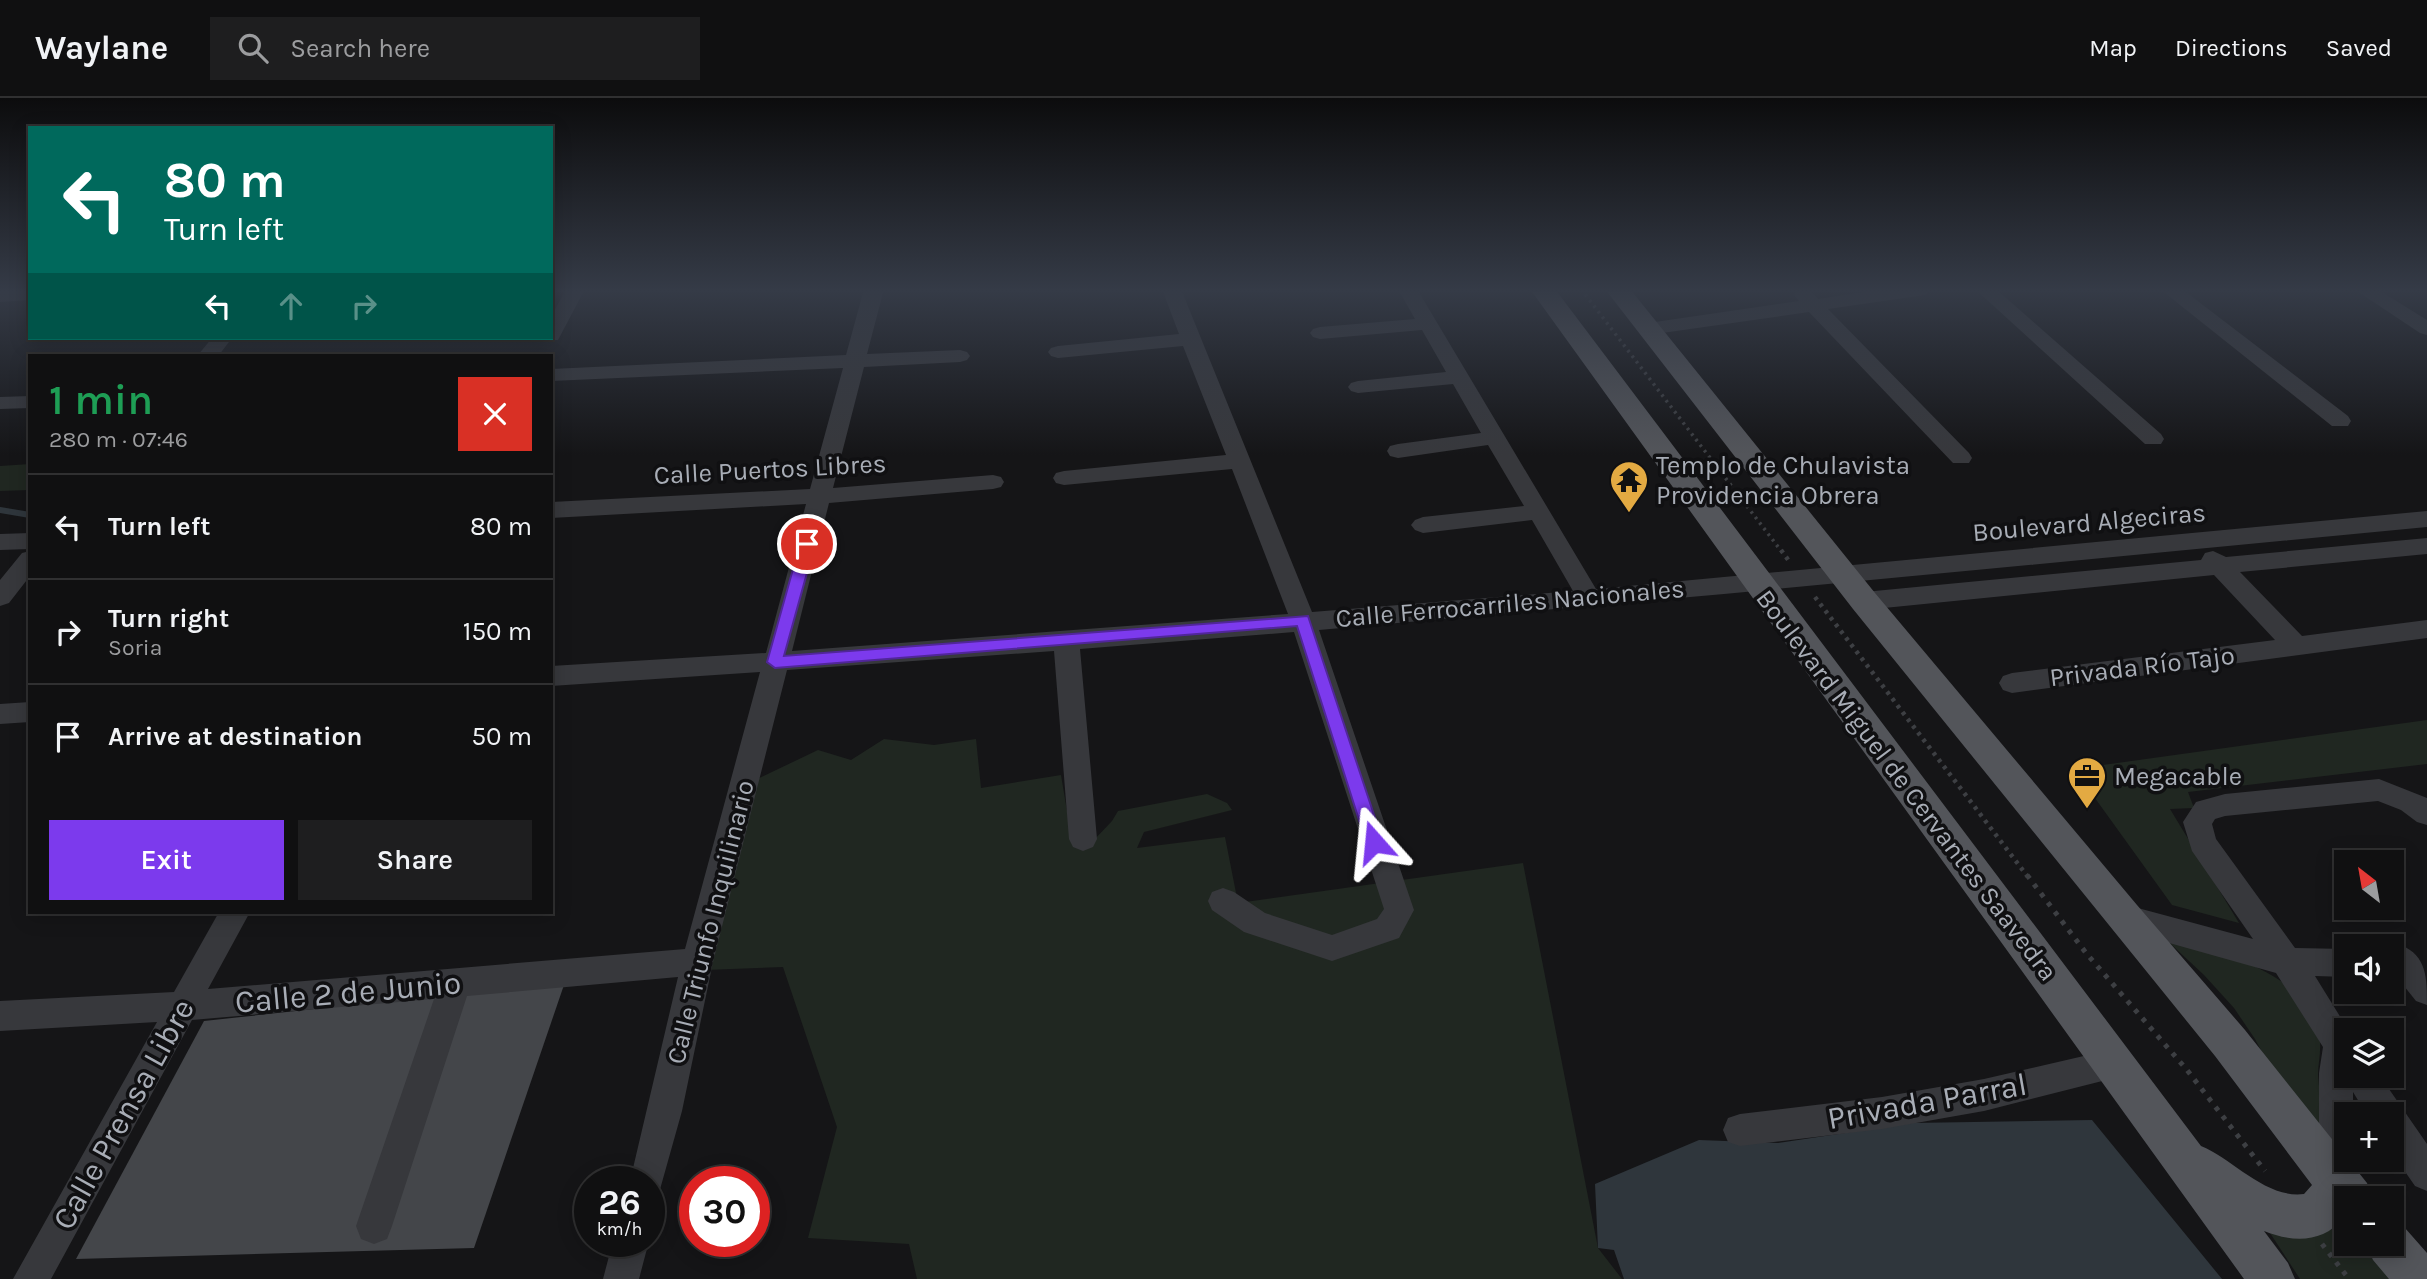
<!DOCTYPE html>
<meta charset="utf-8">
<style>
body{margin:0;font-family:Karla,sans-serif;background:#1e1e1f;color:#f1f3f6;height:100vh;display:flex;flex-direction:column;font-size:26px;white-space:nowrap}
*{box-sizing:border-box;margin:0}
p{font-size:23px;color:#9c9d9f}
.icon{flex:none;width:38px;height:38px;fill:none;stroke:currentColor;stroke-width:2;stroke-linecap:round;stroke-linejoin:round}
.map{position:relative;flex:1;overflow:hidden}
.details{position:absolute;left:28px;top:256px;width:525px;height:560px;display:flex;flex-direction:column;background:#101011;border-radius:0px;box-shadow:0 4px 18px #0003,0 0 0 2px #303031}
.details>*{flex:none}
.banner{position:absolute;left:28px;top:28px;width:525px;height:214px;border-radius:0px;box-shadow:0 4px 18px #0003,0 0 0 2px #303031;background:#00695c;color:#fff;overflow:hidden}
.needle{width:46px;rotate:329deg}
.controls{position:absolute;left:2334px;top:752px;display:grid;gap:14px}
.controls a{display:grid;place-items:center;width:70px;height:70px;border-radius:0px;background:#101011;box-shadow:0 4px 18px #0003,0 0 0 2px #303031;font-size:35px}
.speed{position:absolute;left:574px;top:1068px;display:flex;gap:14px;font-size:35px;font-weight:700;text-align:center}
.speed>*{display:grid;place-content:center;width:91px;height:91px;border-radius:50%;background:#101011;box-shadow:0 4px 18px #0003,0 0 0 2px #303031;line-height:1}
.speed small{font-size:18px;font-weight:400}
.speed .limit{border:10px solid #d22;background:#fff;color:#111}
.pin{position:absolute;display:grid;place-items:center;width:60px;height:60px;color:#fff;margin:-30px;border:4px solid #fff;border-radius:50%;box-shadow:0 2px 7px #0007}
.me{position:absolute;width:77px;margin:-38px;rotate:342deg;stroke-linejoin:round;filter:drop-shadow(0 0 5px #0008)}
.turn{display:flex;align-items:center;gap:24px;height:147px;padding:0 21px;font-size:32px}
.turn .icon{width:91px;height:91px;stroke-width:2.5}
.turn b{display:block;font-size:49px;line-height:60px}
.lanes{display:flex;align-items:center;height:66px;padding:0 21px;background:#0003;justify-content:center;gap:35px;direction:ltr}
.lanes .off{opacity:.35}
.round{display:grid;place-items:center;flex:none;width:74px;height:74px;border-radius:0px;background:#1e1e1f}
.headline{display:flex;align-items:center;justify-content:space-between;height:119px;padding:0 21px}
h1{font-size:42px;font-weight:600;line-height:52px;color:#1e9e55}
.action{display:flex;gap:14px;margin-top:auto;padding:14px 21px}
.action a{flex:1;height:80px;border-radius:0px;background:#7c3aed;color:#fff;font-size:28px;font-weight:600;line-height:80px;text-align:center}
.action a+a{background:#1e1e1f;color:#f1f3f6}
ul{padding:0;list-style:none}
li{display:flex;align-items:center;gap:21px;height:105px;padding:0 21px;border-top:2px solid #303031}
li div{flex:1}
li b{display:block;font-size:26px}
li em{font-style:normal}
header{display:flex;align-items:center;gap:42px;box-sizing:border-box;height:98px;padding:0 35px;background:#101011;border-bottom:2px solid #303031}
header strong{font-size:33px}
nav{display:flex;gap:38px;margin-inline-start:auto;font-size:24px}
.search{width:490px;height:63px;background:#1e1e1f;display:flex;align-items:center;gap:18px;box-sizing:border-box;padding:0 24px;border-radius:0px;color:#9c9d9f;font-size:26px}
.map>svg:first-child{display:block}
</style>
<header>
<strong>Waylane</strong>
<div class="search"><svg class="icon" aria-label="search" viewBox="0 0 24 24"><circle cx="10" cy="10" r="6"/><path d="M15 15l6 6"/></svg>Search here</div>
<nav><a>Map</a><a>Directions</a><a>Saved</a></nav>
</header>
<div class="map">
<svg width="2427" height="1181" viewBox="0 0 2427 1181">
<rect width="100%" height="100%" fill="#151517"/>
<path fill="#202721" d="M30,366V392L0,393V368Z
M2427,622V666L2188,694L2194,710L2170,711L2239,825L2172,807L2074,671Z
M884,641L934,647L976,641L981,690L1061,677L1071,737L1093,743L1112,723L1118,713L1207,696L1227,705L1232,712L1144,734L1137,750L1225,739L1238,805L1523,765L1598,1150L1622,1181H917L909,1146L808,1140L837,1029L783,869L705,872L751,684L818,652L851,662Z
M2160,836C2215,854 2314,873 2320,944C2321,955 2318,966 2318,977C2319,995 2323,1013 2325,1031L2279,986L2255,941L2234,910L2204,877Z
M2253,1109H2334L2347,1122V1146H2369L2401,1181H2300Z"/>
<path fill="#2f363c" d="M2092,1022L2222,1181H1624L1614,1152L1598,1150L1595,1086L1699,1042L1778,1045L1912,1025Z"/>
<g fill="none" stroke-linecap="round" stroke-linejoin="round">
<path stroke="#2f363c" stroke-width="6" d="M0,412L30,417"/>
</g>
<path fill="#44464a" d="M565,884L474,1150L76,1161L204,923Z"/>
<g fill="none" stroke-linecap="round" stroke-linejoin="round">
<path stroke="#3d3f43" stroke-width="3.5" stroke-dasharray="2.5 4.5" stroke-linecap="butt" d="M1581,191L1782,454"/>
<path stroke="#3d3f43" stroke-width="4.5" stroke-dasharray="3.5 5" stroke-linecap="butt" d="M1781,452L1789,463
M1815,499L2028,779"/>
<path stroke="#3d3f43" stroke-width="5" stroke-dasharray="4.5 7" stroke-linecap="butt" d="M2027,777L2086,855L2187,972L2265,1073
M2322,1146L2349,1181"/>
<path fill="#37383c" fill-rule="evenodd" d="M30,191V202L0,204V192Z
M566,191H585L558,242H544L542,240H551V219Z
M864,191H884L867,256L960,252L967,254L970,258L967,262L960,264L864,269L833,390L993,377L1001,379L1004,384L1001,389L993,391L829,405L792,553L1288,516L1232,371L1064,387L1056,385L1053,380L1056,375L1064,373L1226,357L1183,248L1058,260L1051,258L1048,254L1051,250L1058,248L1179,236L1162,191H1181L1312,514L1573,493L1532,422L1423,435L1415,432L1411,427L1415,422L1423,419L1524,408L1488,347L1398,360L1390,358L1387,353L1390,348L1398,346L1481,335L1453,286L1358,295L1351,293L1348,289L1351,285L1358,283L1446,274L1422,232L1320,241L1313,239L1310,235L1313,231L1320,229L1415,221L1398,191H1417L1596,491L2427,413V429L1724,496L1319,532L1414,812L1399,840L1332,863L1244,834L1212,812L1208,803L1212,794L1223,790L1234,794L1265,815L1332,837L1377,821L1384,811L1294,534L1080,551L1097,741L1093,749L1083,753L1073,749L1069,741L1054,553L787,572L713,864L682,1013L659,1095L649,1099V1083H630L678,879L467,898L392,1128L387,1141L374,1146L361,1141L356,1128L434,901L192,922L51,1181H13L157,924L0,933V903L174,894L219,814H250L208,891L685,851L760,574L551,588V568L766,555L806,406L551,420V404L810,391L843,270L551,283V271L846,257Z
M1804,191L1811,193L1818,201L1883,191H1934L1925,197L1828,211L1969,355L1972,360L1969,365H1953L1809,214L1648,237L1641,235L1638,231L1641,227L1648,225L1799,203L1794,197L1797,193Z
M1975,191H1996L2161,336L2164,341L2161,346H2145Z
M2160,191H2182L2348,318L2351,323L2348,328H2332Z
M2354,191H2377L2427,222V237L2420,235Z
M212,240H232L219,257H198Z
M30,298V310L0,311V299Z
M30,435V451L0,452V436Z
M2427,440V456L2240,474L2302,538L2427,522V540L2012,595L2003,592L1999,585L2003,578L2012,575L2275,542L2214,477L1864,512L1855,509L1852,503L1855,497L1864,494L2201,462L2205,455L2213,453L2226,459Z
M30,453V478L9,505L0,508V482L22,455Z
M30,604V624L0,626V606Z
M2379,681L2427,700V727L2417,724L2401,712L2378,703L2225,718L2215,721L2212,726L2216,741L2295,850L2347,851V879L2315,878L2349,933H2347V978H2380L2427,1046V1093L2415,1088L2392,1055V1017H2367L2353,994V1017H2347V1062H2353V1081L2348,1093L2336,1098L2324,1093L2319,1081V975L2323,949L2276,875L2123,832L2112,828L2108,819L2112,810L2123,806L2253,841L2192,753L2183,724L2196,704L2225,696Z
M2401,847C2427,858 2427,880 2427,907L2416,903L2392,873V851Z
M2114,951L2126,955L2130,966L2126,977L1984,1013L1882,1031L1740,1048L1728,1044L1723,1032L1728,1020L1740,1016L1882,999L1984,981Z
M613,1143H649L639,1181H603Z"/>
<path fill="#53555a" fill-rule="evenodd" d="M1530,191H1555L2201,1048C2233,1061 2266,1101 2304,1096L2312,1087L2215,958L1853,511L1605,191H1630L1875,495L2137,807L2245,932L2367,1085L2373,1101H2347V1122L2343,1120C2323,1146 2291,1144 2264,1133L2288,1165L2295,1181H2244Z
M2392,1125L2405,1130L2427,1155V1181H2389L2373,1162L2366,1146H2392Z"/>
</g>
<linearGradient id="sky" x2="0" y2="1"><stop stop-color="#0c0c0d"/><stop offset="0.54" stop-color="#353b47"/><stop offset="1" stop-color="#353b47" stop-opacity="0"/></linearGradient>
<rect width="2427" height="357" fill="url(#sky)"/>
<path fill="#7c3aed" stroke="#51269a" stroke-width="2" d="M807,441L815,446L784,558L1308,518L1383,744L1381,749L1374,751L1368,749L1366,744L1297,528L775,570L767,564L800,446Z"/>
<defs>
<symbol id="temple-pin" viewBox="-11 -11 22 30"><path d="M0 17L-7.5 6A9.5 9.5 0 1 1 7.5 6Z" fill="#e3aa42" stroke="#101012"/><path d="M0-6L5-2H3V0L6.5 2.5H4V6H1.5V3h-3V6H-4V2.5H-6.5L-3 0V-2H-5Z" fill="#111"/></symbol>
<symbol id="office-pin" viewBox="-11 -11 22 30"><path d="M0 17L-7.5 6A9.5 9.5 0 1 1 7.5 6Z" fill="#e3aa42" stroke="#101012"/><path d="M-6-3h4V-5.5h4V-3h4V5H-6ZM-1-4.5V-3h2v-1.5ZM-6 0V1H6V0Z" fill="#111"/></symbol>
</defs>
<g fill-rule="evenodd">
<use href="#temple-pin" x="1607" y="360" width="44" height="60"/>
<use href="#office-pin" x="2065" y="656" width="44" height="60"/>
</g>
<g text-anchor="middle" stroke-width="7" stroke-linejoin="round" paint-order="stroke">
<g font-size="26" fill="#a8adb6" stroke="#101012" text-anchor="start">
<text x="1656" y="376">Templo de Chulavista<tspan x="1656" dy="30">Providencia Obrera</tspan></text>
<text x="2114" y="687">Megacable</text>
</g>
<g font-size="26" fill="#a8adb6" stroke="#101012">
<text transform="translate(770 371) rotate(-3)" y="9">Calle Puertos Libres</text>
<text transform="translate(2089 424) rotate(-5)" y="9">Boulevard Algeciras</text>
<text transform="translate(1510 505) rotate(-5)" y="9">Calle Ferrocarriles Nacionales</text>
<text transform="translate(2142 568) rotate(-7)" y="9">Privada Río Tajo</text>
<text transform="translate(1907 687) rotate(53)" y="9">Boulevard Miguel de Cervantes Saavedra</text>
<text transform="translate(710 824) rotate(-76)" y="9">Calle Triunfo Inquilinario</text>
</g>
<g font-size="32" fill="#a8adb6" stroke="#101012">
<text transform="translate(348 894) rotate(-5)" y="11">Calle 2 de Junio</text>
<text transform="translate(1927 1003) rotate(-10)" y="11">Privada Parral</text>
<text transform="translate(123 1016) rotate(-61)" y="11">Calle Prensa Libre</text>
</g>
</g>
</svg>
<div class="controls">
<a><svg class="needle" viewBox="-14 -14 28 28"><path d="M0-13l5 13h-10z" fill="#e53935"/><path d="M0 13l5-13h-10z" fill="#9c9d9f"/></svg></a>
<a><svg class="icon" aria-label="sound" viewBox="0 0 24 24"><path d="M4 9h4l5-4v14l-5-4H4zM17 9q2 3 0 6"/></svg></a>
<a><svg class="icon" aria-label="layers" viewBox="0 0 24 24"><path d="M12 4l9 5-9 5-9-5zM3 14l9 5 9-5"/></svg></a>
<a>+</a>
<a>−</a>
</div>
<div class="speed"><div>26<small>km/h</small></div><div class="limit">30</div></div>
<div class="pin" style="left:807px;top:446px;background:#d93025"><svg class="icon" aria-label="arrive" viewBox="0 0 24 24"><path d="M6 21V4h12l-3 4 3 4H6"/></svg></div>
<svg class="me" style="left:1374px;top:744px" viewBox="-20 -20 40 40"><path d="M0-17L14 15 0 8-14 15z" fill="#7c3aed" stroke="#fff" stroke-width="4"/></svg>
<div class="banner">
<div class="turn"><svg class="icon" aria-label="left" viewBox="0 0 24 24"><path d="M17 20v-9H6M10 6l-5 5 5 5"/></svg><div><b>80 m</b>Turn left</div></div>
<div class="lanes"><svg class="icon" aria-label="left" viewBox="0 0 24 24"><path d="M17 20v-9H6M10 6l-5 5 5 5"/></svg><svg class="icon off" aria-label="ahead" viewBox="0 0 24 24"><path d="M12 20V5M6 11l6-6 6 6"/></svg><svg class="icon off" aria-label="right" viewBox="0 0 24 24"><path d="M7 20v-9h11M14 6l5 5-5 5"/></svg></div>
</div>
<section class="details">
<div class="headline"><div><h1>1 min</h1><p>280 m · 07:46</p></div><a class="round" style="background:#d93025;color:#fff"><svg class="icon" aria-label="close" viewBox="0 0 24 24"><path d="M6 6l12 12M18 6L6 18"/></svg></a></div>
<ul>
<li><svg class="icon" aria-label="left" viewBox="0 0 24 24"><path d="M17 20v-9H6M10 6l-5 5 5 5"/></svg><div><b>Turn left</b></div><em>80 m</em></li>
<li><svg class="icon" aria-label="right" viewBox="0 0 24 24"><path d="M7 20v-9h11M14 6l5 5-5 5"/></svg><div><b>Turn right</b><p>Soria</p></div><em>150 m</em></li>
<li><svg class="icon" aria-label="arrive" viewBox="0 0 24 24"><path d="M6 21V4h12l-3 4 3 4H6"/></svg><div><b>Arrive at destination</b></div><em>50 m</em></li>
</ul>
<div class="action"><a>Exit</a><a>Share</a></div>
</section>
</div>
